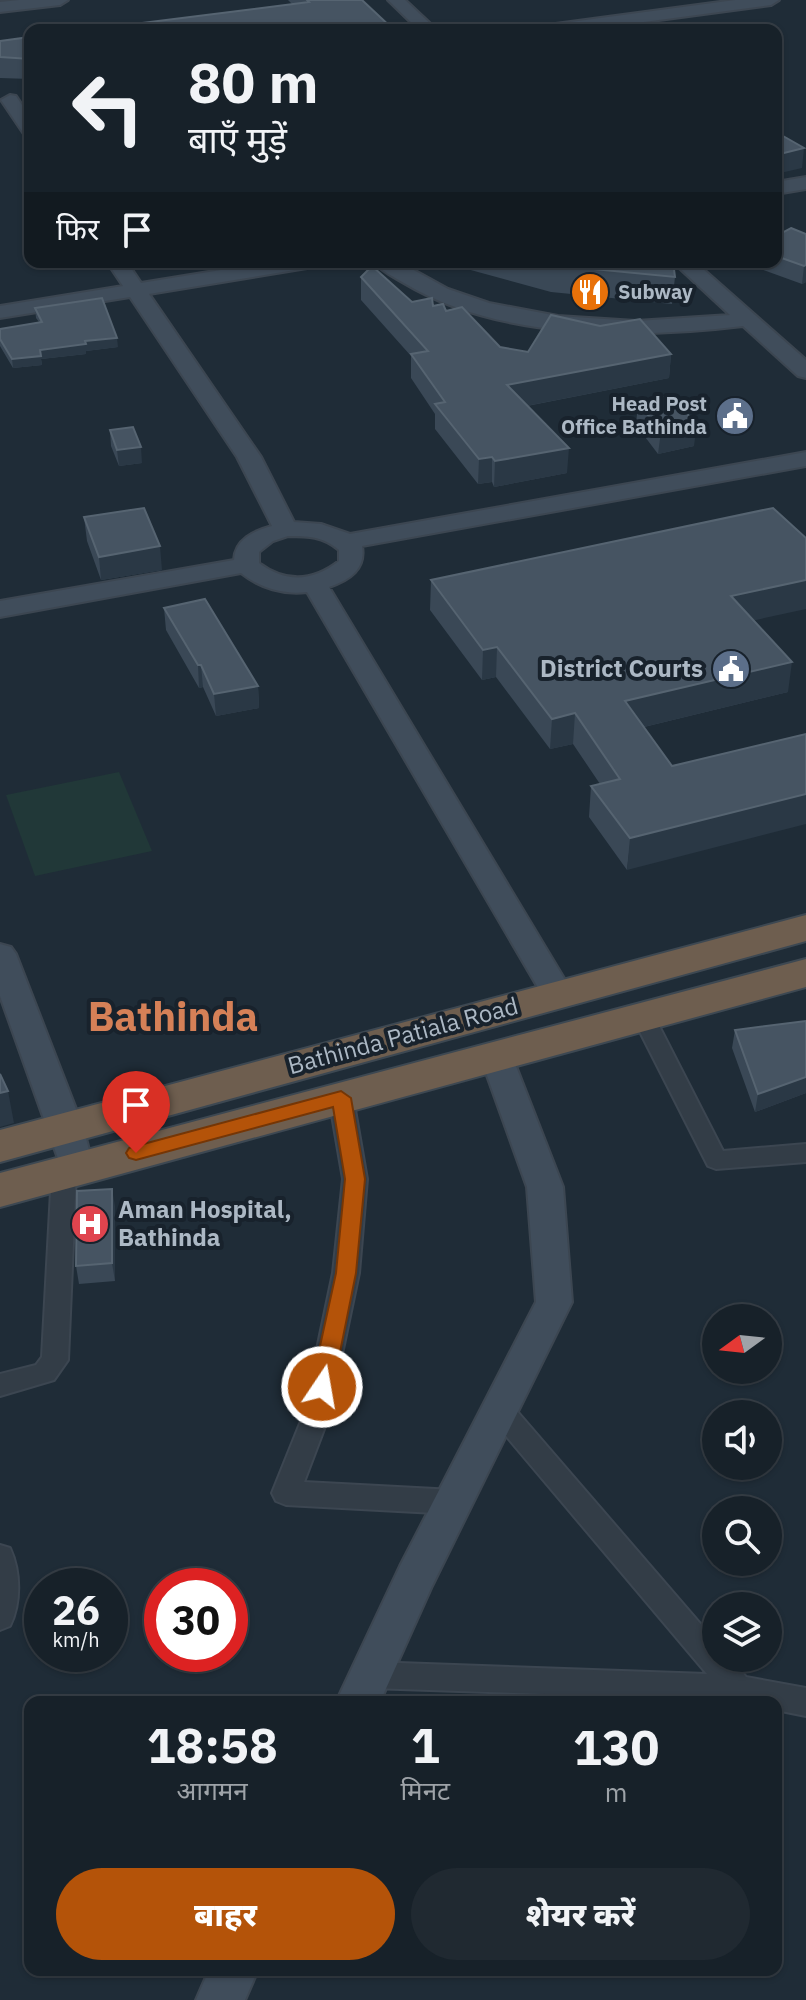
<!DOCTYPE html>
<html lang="hi">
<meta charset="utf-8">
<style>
body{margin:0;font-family:"IBM Plex Sans","Noto Sans Devanagari",sans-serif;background:#202931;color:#f1f3f6;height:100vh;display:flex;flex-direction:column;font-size:30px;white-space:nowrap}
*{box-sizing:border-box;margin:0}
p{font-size:26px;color:#9ea3a8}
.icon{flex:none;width:44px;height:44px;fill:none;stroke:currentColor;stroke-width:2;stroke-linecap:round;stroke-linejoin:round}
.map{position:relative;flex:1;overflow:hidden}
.drawer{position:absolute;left:24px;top:1696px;width:758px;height:280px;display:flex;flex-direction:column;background:#172129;border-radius:16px;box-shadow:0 2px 6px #0004,0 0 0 2px #363e46}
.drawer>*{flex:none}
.guide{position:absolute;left:24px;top:24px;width:758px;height:244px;border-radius:16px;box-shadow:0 2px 6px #0004,0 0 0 2px #363e46;background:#172129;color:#f1f3f6;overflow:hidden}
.needle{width:52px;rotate:255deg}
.buttons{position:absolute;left:702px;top:1304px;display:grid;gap:16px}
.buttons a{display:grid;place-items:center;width:80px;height:80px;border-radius:50%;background:#172129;box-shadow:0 2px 6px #0004,0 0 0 2px #363e46;font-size:40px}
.speed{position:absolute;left:24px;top:1568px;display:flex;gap:16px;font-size:40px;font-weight:700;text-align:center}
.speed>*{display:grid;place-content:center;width:104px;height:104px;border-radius:50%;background:#172129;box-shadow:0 2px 6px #0004,0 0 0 2px #363e46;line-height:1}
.speed small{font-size:20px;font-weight:400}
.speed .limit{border:12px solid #d22;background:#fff;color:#111}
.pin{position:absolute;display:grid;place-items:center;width:68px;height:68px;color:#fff;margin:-82px -34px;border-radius:50% 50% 50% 0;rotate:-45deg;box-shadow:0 0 8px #0007}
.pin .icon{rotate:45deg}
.me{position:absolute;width:88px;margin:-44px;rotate:12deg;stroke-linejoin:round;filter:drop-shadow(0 0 6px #0008)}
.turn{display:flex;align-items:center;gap:28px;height:168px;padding:0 32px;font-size:36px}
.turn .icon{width:104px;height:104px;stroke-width:2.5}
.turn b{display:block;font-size:56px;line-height:68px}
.then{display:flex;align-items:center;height:76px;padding:0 32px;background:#0003;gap:16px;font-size:30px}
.eta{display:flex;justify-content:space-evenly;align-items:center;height:136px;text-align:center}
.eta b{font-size:48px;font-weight:800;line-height:56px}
.primary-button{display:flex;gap:16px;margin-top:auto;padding:16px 32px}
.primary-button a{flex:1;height:92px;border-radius:48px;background:#b45309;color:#fff;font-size:32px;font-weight:800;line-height:92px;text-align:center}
.primary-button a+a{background:#202931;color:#f1f3f6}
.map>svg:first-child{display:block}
</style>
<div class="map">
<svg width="806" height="2000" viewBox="0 0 806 2000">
<rect width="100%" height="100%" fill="#1f2c37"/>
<path fill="#213838" d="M119,772L152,851L35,876L6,795Z"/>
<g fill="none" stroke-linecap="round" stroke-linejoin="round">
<defs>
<path id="street" d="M643,1008L651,1011L654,1016L723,1151L806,1144V1162L716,1169L708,1166L632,1016L635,1011Z
M341,1090L349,1092L353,1098L367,1179L359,1273L329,1416L304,1482L454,1490L464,1494L468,1502L464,1510L454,1514L286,1505L276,1501L272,1493L303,1416L333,1273L343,1179L329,1098L333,1092Z
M64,1164L72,1167L76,1173L68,1360L54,1380L0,1396V1374L36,1365L42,1357L52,1173L56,1167Z
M500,1399L509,1402L716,1642V1658H730L746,1677L806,1688V1716L776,1710V1702L371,1688L361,1685L356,1675L361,1665L371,1662L707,1674L491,1418L487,1410L491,1402Z
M0,1545L10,1548C21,1572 21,1603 10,1626L0,1630Z"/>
<path id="secondary" d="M19,0H68L60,5L0,12V2Z
M388,0H405L437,30H419Z
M735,0H779L771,5L584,30H540L548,25Z
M10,95L16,96L30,117V135L24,134L1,100Z
M806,177V189L776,194V182Z
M107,262H127L141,283L270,262H317L307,268L149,294L261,457L294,522L321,524L350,534L806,452V466L362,546C366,569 350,580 329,587L574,995L569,1003L558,1006L547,1003L307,592C284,595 260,588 241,573L0,617V601L234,560C235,539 254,531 272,526L237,457L130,297L0,318V306L123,286ZM288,536C307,536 323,536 339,550V561C312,582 286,583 259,563V552L273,541Z
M374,262H399L448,289L489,303L558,316L636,321L730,315L674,263L695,262L806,360V378L798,376L743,326C636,339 499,340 404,283C394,277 381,271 374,262Z
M0,944L11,947L16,954L83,1127L94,1169L89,1178L77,1182L65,1178L0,996Z
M496,1044L508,1048L512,1056L563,1187L572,1302L432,1586L380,1702H336L400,1566L536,1302L527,1187L480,1056L484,1048Z
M209,1970H258L245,2000H196Z"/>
<path id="highway" d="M806,915V941L0,1162V1130Z
M806,959V987L0,1207V1173Z"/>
</defs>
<use href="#street" stroke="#3c4651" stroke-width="4"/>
<use href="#secondary" stroke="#3c4651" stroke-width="4"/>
<use href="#highway" stroke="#3d4852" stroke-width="4"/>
<use href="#street" fill="#333d47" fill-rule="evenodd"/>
<use href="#secondary" fill="#404d5b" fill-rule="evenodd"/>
<use href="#highway" fill="#6e5e4f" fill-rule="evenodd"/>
</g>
<path fill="#3a4856" d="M288,0H362L292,4Z
M30,37V79L0,78V41Z
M806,234V282L802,284L752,266V262H776V236Z
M467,262H673L675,277L672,304L551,292L467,269Z
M361,277L412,302L433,306L446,311L500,347L528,352L671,354L669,378L527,406L567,473L494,487L492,482L478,484L435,429V414L411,378V356L361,300Z
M35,308L118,347L86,351V354L41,359L42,365L13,368L0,346V329L39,322L36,318Z
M638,403L694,446L658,454L636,425Z
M110,430L142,463L119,466L111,446Z
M84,517L162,570L101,580L87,541Z
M431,580L754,620L788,692L644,727L627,870L589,817L591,786L600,784L573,744L550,749L496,677L482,680L430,610Z
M164,608L258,686L259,708L216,716L203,687L199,688L166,630Z
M806,1021V1093L755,1112L732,1048L735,1030Z
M115,1206V1281L79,1284L76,1266Z"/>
<path fill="#2a3845" d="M804,148L802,168L776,174V155Z
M806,265V282L802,284L804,266Z
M117,338L118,347L86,351V354L41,359L42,365L13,368L12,359L40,350L85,341Z
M671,354L669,378L506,410L507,385Z
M697,423L694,446L658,454L661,431Z
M141,447L142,463L119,466L117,450Z
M569,448L567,473L494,487L495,461Z
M492,457V482L478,484L479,459Z
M160,546L162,570L101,580L99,557Z
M806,580V609L728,626L731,596Z
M497,647L496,677L482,680L483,650Z
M792,662L788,692L623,732L625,701Z
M198,665H201L203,687L199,688Z
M258,686L259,708L216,716L214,694Z
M575,713L573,744L550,749L552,719Z
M806,794V824L627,870L630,838Z
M806,1077V1093L755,1112L758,1094Z
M8,1091L14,1123L0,1127V1093Z
M112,1189L115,1206V1281L112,1263Z"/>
<path fill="#465462" stroke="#566471" stroke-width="2" d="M307,0H362L394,30H86L309,2Z
M30,37V59L0,57V41Z
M776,132L804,148L776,155Z
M791,228L806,234V265L804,266L776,256V236Z
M542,262H673L675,277L552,265Z
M372,266L412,302L432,298L433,306L443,304L446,311L462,307L500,347L528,352L551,315L600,326L640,319L671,354L507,385L569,448L495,461L492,457L479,459L435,404L445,402L411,354L428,351L361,277Z
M102,298L117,338L85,341L86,344L40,350L41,356L12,359L0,339V329L42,322L35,308Z
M667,396L697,423L661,431L638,403Z
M133,427L141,447L117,450L110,430Z
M144,508L160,546L99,557L84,517Z
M773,508L806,538V580L731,596L792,662L625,701L672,766L806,734V794L630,838L591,786L620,779L575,713L552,719L497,647L483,650L431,580Z
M205,599L258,686L214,694L201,665H198L164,608Z
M806,1021V1077L758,1094L735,1030Z
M0,1074L8,1091L0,1093Z
M112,1189V1263L76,1266L77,1191Z"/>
<path fill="#b45309" stroke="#753606" stroke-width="2" d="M341,1091L351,1098L365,1179L356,1273L333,1387L330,1393L322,1396L314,1393L311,1387L336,1273L345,1179L333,1107L136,1160L129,1158L126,1153L129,1148L136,1146Z"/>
<defs>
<symbol id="restaurant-disc" viewBox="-11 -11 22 22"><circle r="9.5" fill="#e8710a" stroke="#18222c"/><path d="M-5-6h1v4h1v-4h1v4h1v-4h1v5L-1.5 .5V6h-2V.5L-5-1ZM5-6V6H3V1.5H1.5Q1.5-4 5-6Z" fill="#fff"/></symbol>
<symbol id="civic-disc" viewBox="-11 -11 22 22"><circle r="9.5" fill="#5c6f8a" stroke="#18222c"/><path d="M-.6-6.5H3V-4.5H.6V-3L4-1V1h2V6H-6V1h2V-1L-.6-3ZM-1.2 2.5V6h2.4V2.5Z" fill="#fff"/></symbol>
<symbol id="hospital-disc" viewBox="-11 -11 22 22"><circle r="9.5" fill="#e0444e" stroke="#18222c"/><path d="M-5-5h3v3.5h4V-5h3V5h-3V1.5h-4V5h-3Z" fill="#fff"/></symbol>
</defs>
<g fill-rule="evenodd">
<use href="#restaurant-disc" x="568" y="270" width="44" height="44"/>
<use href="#civic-disc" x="713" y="394" width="44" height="44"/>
<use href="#civic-disc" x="709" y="647" width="44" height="44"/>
<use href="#hospital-disc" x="68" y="1202" width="44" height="44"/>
</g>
<g text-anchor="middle" stroke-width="8" stroke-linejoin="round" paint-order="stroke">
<g font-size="20" font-weight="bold" fill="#acb8c4" stroke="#18222c" text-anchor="start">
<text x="618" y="299">Subway</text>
<text x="707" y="411" text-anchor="end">Head Post<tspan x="707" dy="23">Office Bathinda</tspan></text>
</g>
<g font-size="24" font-weight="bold" fill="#acb8c4" stroke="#18222c" text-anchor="end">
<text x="703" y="677">District Courts</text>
<text x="118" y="1218" text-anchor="start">Aman Hospital,<tspan x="118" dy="28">Bathinda</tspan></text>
</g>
<g font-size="24" fill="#acb8c4" stroke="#18222c">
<text transform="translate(403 1036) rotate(-15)" y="8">Bathinda Patiala Road</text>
</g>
<g font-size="40" font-weight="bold" fill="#d58057" stroke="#18222c">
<text x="173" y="1031">Bathinda</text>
</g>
</g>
</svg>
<div class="buttons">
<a><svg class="needle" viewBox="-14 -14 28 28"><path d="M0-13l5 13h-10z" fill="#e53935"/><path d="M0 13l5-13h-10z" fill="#9ea3a8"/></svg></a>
<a><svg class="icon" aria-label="sound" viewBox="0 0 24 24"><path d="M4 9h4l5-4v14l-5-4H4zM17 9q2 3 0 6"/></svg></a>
<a><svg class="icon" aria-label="search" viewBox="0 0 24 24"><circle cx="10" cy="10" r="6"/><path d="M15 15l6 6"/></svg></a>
<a><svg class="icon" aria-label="layers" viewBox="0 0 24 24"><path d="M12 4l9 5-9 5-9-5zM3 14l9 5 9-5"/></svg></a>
</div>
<div class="speed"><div>26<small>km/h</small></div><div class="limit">30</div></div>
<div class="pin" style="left:136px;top:1153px;background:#d93025"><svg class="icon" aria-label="arrive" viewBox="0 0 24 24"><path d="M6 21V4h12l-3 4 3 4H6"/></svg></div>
<svg class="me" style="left:322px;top:1387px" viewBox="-20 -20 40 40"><circle r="17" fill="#b45309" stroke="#fff" stroke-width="3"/><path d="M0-11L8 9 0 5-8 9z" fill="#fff"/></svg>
<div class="guide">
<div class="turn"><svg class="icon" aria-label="left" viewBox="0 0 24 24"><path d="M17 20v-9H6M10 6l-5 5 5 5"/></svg><div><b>80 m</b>बाएँ मुड़ें</div></div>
<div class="then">फिर<svg class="icon" aria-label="arrive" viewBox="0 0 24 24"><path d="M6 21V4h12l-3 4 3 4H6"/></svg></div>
</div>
<section class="drawer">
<div class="eta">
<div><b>18:58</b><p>आगमन</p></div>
<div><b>1</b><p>मिनट</p></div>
<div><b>130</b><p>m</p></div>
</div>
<div class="primary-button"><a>बाहर</a><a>शेयर करें</a></div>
</section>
</div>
